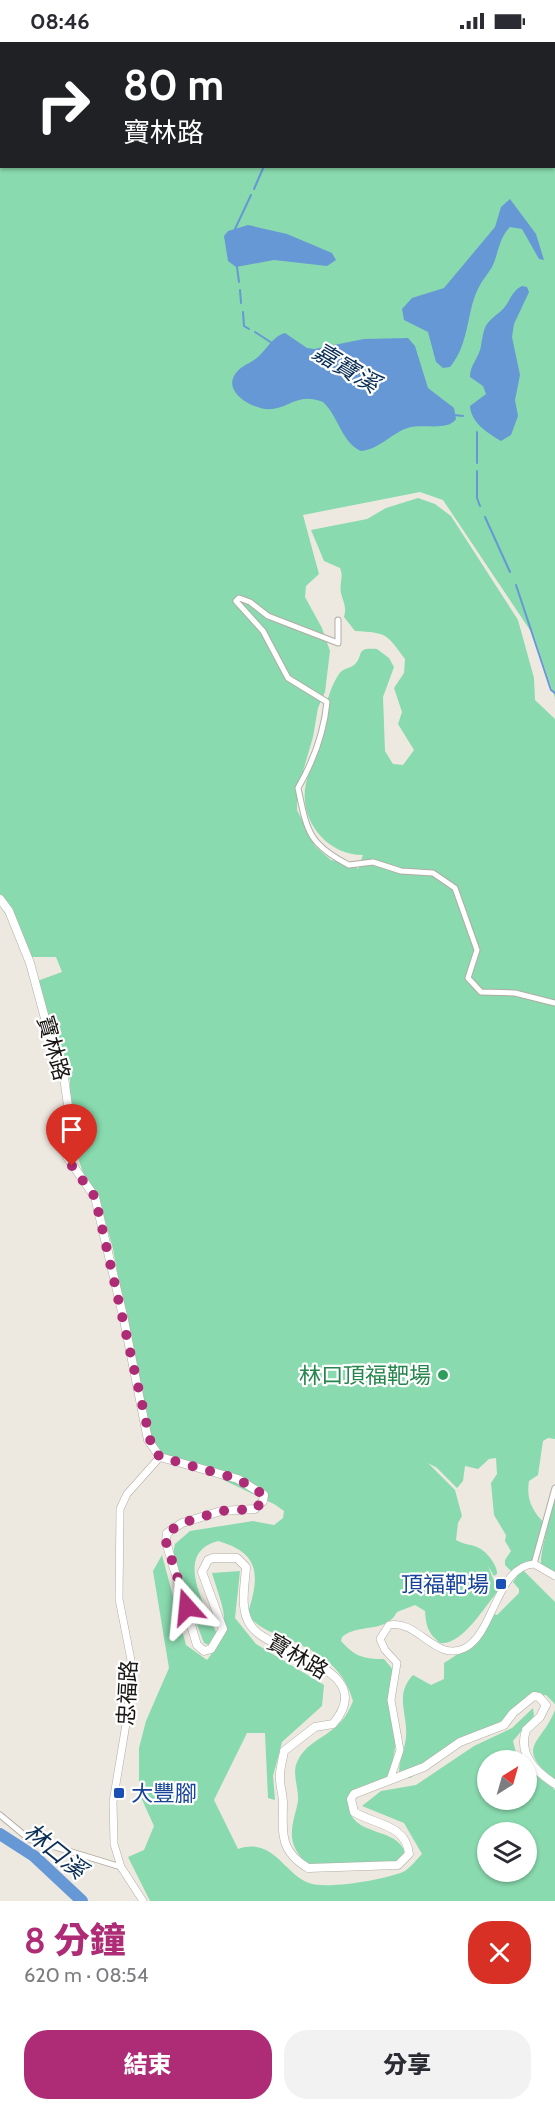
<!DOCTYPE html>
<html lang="zh-TW">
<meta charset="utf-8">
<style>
body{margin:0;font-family:Cabin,"Noto Sans TC",sans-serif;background:#f2f2f3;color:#2b2b33;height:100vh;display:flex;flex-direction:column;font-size:22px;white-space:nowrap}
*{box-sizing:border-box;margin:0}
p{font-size:20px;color:#7c7c81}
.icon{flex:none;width:33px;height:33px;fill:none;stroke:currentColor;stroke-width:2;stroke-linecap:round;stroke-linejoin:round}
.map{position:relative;height:1859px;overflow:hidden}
.sheet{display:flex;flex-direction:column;background:#fff;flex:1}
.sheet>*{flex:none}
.hud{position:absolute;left:0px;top:0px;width:555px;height:126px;box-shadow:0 2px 4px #0004;background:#202124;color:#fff;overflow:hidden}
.needle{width:39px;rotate:37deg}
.controls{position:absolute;left:477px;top:1708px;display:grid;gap:12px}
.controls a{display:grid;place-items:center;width:60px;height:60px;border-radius:50%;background:#fff;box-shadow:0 2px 4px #0004;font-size:30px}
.pin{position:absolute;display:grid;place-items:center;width:51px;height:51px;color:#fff;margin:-62px -26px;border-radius:50% 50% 50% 0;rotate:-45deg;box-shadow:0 0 6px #0007}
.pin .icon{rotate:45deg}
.me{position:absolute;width:66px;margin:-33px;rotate:342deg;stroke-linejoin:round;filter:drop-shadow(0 0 4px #0008)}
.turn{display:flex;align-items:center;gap:21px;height:126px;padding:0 24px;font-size:27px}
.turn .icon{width:78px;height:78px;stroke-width:2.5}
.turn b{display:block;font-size:42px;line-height:51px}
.round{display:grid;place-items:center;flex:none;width:63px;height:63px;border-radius:24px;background:#f2f2f3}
.overview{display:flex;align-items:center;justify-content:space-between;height:102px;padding:0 24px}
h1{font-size:36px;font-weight:800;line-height:45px;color:#ae2b75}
.cta{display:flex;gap:12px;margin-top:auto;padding:12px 24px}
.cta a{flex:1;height:69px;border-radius:24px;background:#ae2b75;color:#fff;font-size:24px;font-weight:800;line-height:69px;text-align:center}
.cta a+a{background:#f2f2f3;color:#2b2b33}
.status{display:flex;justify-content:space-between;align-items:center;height:42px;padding:0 30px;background:#fff;direction:ltr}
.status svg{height:16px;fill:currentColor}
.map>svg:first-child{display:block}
</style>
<div class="status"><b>08:46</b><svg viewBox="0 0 49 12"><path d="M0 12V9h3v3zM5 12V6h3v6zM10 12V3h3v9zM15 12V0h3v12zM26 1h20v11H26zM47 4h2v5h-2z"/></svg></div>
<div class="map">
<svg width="555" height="1859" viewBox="0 0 555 1859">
<rect width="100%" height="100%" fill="#eee9e0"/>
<path fill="#89daae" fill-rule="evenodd" d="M0,0H555V656L534,594L443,458L420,450L303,473L319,532L306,544L305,555L322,586L330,609L325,650L318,666L313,695L297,750V768L315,804L331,818L354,823L358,827L363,813C326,813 298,777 306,741C308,731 315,722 317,711C323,686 324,654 339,632C343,626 349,627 354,623C365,613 354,605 377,607L389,616L394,625L383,655L385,709L393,722L403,723L414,708L398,682L402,670L394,646L404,631L405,617C386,591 387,591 355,589L344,575C347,564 343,560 341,551C339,541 344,535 340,526L324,519L311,488L367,477L386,466L418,456L435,462L451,474L518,578L534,636L535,658L555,677V1397L548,1396L543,1399L538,1433L529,1439C526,1457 532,1468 544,1481L534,1518L512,1530L505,1523V1518L511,1509L505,1499L506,1493L494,1473L491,1441L497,1432L496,1416L489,1417L478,1427L465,1424L463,1439L457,1446L437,1426L428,1421L455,1448L462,1474L458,1481L456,1498C464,1503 472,1502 479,1506C487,1510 498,1524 497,1532L494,1534L488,1524L498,1549C485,1564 462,1604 440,1601C428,1591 426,1584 425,1569L415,1563L397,1570C386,1592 357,1581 342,1595L341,1599C355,1615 364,1617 384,1617L395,1630L392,1684L396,1700L391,1730L384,1740L359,1751L349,1768C357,1795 397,1785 405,1811L399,1821C384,1822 321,1828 312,1824C301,1818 293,1807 292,1795C291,1782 296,1771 298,1759C299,1745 291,1731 298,1718C311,1693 340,1695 353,1659C336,1595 259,1600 248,1571C260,1533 260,1511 218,1499C172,1511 206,1565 217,1592L211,1604L204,1601L172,1516L175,1502L190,1489L253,1479L274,1483L283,1476L284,1469L274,1462L213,1433L172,1422L154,1407L144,1377L113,1207L97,1150L85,1137L74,1103L70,1073V1038L37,939L62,930L56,915H26L16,888L0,864ZM2,2H554V124H2Z
M555,1455V1532L541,1523C539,1513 552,1470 555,1455Z
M162,1513L186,1603L207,1618C235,1583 223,1569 212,1531L240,1529L235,1576L256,1602L324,1643L322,1664L282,1700L273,1734L275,1758L268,1756L265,1691H247L214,1758L238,1807C274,1795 283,1831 309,1841C326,1848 389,1837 405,1829C411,1825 417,1817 422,1812L404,1781L362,1764L381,1749L416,1743L474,1704L512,1686L533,1666L534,1674L513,1699L518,1719H488V1758H526L527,1726L555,1748V1859H150L128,1815L144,1808L154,1784L139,1751V1706L146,1679L169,1626L153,1529ZM488,1791H526V1830H488Z
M522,1527L555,1560V1662L546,1653L533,1655L497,1682L472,1694L436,1721L410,1736H403L399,1731C399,1718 405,1707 406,1695C408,1672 394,1653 413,1633L431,1643L444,1637V1621C466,1608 480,1594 494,1572L497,1573L519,1551V1547L513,1540Z
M555,1668V1738C513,1705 542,1702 555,1668Z"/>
<path fill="#6698d5" d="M510,157L536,192L544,218L539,217L522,187L510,185C499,196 499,209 493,223C489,231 482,238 478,247C466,271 470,301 450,325L443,326L436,320L428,290L404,278L402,267L412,256L444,246L495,185L501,165Z
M248,183L287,192L332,211L336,218L327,224L274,218L236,225L228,219L224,194L228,189Z
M522,244L527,245L529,250L514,282L512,295L520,333L515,358L518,374L511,393L501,399C488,391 471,381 470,364L486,352L483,344L470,335C470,322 479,316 481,304C485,282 484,283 501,269C510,261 511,249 522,244Z
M285,291L307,306L314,307L364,297L408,296L415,304L428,346L454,366L456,377C448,389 424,382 411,385C393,389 381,407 361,409C341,400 339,375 323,360C295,349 289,369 265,367C250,365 222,349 236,331C240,325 248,322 254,318C266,310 271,295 285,291Z"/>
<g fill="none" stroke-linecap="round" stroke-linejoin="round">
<path stroke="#6698d5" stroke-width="2" d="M320,2V0
M254,147L264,124
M235,187L251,153
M237,225L239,240
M240,248L241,261
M243,270L244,284L249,287
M255,290L272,301
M454,373L463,374
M477,421V390
M477,429V456L480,464
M485,475L510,530
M516,543L551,648L555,651"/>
<path stroke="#6698d5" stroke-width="12" d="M0,1792L34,1814L82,1859"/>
<defs>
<path id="minor" d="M338,578V601L268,574L250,560L239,556L236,559L263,589L288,636L327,660C324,690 313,720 298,746C307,789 308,802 349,823L373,820L401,829L433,831L455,846L477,908L468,936L481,950L515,951L555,961
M534,1522L555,1446
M0,1773L29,1797L121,1825"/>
<path id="tertiary" d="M390,1738L400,1708L391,1658L397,1621L385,1608L380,1597L389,1583C418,1577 436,1621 465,1606C494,1591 497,1524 534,1522L555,1534
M143,1859L121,1825L114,1802L113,1760L127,1676L131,1618L119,1557L120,1467L127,1452L160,1415"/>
<path id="secondary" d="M0,857L9,869L30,921L49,991L53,1014L64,1035L69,1071L67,1115L95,1155L124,1278L148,1398L160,1415L238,1437L264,1453L263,1459L255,1467L221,1469L182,1481L167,1491L166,1500L197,1603L204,1609L211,1607L223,1587L202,1530L208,1518L213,1516H237L246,1525C245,1544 239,1567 251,1584C271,1613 381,1625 333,1682L315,1685L284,1709C283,1717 280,1725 280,1733C279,1743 284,1755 283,1765C282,1793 281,1810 308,1826L398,1823L409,1812C406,1782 375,1783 354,1770L351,1757L354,1752L424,1725L460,1700L504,1683L513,1671L534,1654L539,1655L546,1663L540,1675L526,1688C518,1713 535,1729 555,1742"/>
</defs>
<use href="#minor" stroke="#b1aca4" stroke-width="7"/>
<use href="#tertiary" stroke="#b1aca4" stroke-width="8"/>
<use href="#secondary" stroke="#b1aca4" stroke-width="9"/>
<use href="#minor" stroke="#fff" stroke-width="5"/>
<use href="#tertiary" stroke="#fff" stroke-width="7"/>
<use href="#secondary" stroke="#fff" stroke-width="8"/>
</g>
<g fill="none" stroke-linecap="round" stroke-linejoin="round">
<path stroke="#ae2b75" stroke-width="10" stroke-dasharray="0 18" d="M72,1124L95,1155L152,1406L160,1415L238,1437L264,1453L263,1459L255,1467L221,1469L182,1481L167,1491L166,1500L187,1565"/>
</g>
<circle fill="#2e9e5b" stroke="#fff" stroke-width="2" cx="443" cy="1333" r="6"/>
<g fill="#1a4fb4" stroke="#fff" stroke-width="2">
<rect x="495" y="1536" width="12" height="12" rx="3"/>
<rect x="113" y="1745" width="12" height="12" rx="3"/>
</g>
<g text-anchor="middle" stroke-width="4.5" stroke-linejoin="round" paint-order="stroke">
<g font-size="22" fill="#191714" stroke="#fff">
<text transform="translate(54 1006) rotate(74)" y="8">寶林路</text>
<text transform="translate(298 1614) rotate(30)" y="8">寶林路</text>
<text transform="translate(127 1651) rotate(-87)" y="8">忠福路</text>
</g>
<g font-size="22" fill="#27864d" stroke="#fff" text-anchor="end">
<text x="431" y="1341">林口頂福靶場</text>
</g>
<g font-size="22" fill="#164399" stroke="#fff" text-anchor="end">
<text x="489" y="1550">頂福靶場</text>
<text x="131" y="1759" text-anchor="start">大豐腳</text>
</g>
<g font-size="24" font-style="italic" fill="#0a2e55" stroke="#fff">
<text transform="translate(346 326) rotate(31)" y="8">嘉寶溪</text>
<text transform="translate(55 1809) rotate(39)" y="8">林口溪</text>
</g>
</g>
</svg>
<div class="controls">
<a><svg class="needle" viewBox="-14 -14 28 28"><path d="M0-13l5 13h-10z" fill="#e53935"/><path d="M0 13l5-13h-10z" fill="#7c7c81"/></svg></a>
<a><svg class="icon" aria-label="layers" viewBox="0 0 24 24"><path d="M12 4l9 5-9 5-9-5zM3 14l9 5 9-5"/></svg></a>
</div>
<div class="pin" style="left:72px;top:1124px;background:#d93025"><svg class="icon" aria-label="arrive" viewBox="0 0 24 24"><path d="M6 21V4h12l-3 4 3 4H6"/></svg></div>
<svg class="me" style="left:187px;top:1565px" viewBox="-20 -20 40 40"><path d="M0-17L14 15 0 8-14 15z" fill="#ae2b75" stroke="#fff" stroke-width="4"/></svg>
<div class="hud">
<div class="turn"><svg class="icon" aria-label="right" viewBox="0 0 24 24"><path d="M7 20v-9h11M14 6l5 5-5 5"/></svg><div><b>80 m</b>寶林路</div></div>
</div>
</div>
<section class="sheet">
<div class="overview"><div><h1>8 分鐘</h1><p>620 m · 08:54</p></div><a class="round" style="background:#d93025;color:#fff"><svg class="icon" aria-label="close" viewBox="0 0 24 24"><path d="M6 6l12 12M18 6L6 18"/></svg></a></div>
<div class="cta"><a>結束</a><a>分享</a></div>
</section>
